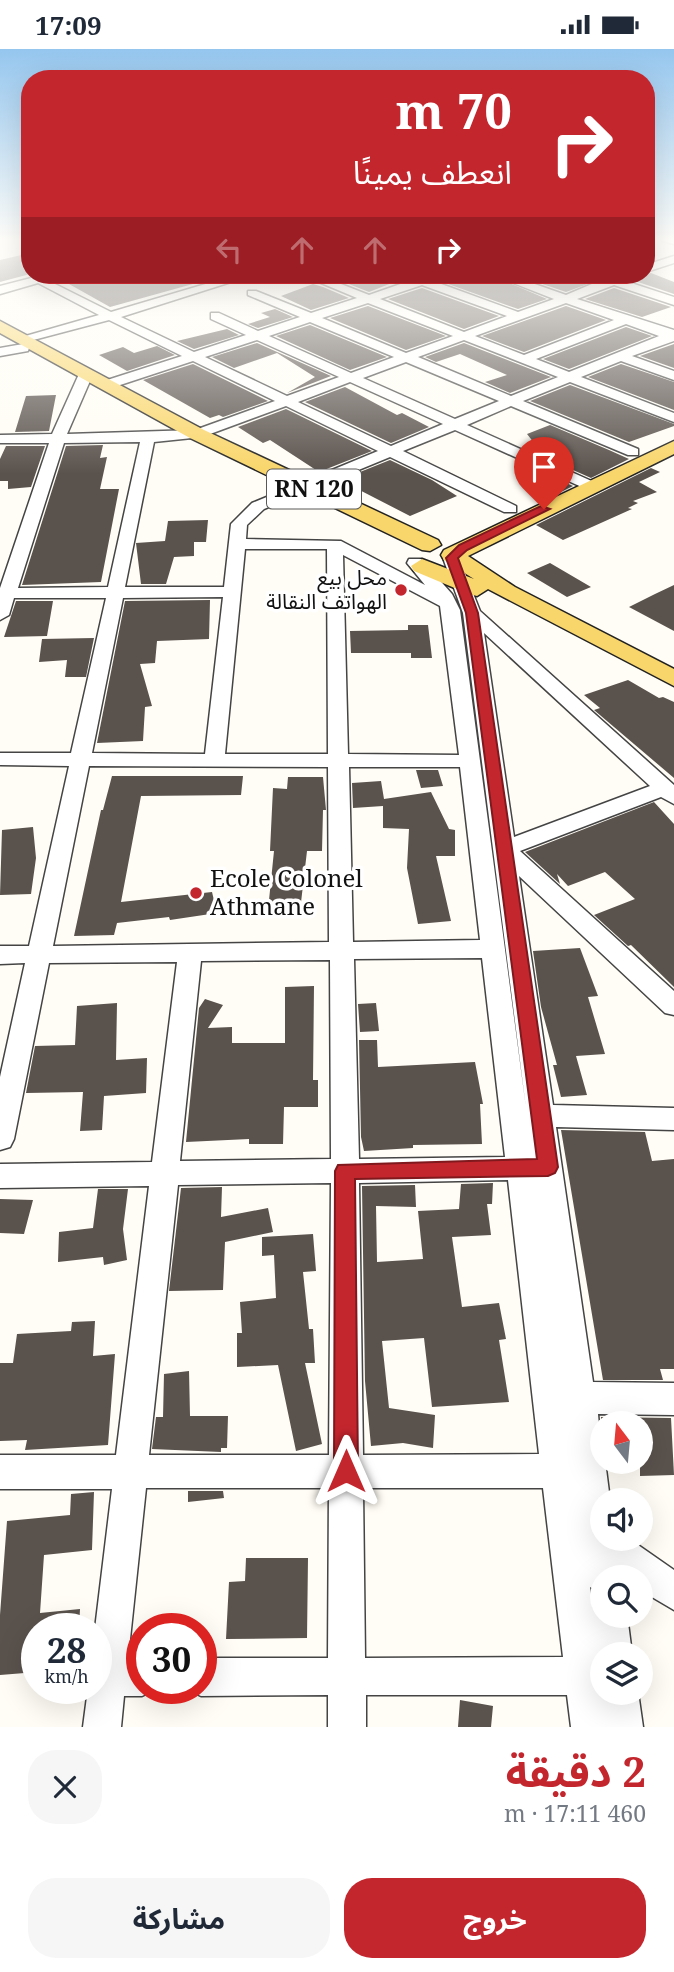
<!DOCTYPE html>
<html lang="ar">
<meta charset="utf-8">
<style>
body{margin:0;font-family:"Noto Serif","Noto Sans Arabic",serif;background:#f6f6f7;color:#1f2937;direction:rtl;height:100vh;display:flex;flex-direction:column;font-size:26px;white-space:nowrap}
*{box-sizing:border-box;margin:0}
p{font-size:23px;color:#747a83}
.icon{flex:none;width:38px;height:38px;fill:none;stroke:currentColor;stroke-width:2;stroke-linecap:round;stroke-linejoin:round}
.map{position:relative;height:1678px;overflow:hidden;direction:ltr}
.drawer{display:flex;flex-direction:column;background:#fff;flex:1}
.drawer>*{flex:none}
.banner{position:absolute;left:21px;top:21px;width:634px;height:214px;border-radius:28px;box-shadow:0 7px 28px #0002;direction:rtl;background:#c4262e;color:#fff;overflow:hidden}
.needle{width:46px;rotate:344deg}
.buttons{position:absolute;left:590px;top:1362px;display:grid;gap:14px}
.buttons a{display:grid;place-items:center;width:63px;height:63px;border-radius:50%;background:#fff;box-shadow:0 7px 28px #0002;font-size:35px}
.speed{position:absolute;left:21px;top:1564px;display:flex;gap:14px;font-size:35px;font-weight:700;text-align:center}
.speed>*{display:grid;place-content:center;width:91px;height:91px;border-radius:50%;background:#fff;box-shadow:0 7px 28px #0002;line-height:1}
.speed small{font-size:18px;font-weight:400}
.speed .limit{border:10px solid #d22;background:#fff;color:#111}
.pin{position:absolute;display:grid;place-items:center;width:60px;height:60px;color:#fff;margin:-72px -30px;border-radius:50% 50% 50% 0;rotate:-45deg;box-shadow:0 0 7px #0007}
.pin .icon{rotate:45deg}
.me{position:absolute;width:77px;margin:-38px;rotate:0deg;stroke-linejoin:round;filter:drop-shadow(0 0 5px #0008)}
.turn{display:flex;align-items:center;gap:24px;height:147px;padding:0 28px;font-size:32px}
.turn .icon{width:91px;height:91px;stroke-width:2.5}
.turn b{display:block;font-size:49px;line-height:60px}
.lanes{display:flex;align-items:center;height:66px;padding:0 28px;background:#0003;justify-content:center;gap:35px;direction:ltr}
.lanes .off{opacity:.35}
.round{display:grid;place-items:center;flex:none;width:74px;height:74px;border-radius:28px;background:#f6f6f7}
.overview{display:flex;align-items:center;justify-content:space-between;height:119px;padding:0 28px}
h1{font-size:42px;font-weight:700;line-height:52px;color:#c4262e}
.primary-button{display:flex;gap:14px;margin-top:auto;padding:14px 28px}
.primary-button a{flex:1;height:80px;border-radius:28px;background:#c4262e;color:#fff;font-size:28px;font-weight:700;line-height:80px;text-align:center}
.primary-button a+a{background:#f6f6f7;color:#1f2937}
.status{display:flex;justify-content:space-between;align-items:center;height:49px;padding:0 35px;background:#fff;direction:ltr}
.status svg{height:19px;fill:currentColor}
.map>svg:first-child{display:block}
</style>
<div class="status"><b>17:09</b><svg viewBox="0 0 49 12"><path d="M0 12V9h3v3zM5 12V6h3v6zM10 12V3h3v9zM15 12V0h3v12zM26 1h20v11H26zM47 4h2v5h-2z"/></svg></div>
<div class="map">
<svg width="674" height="1678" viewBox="0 0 674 1678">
<rect width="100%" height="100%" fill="#fffdf5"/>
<path fill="#5a524d" d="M30,204V225L0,233V211Z
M651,224L674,233V245L632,231L638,226Z
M53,226H218V228L110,258Z
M373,226H412L369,243L344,233Z
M449,226H490L547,250L518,260L440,232Z
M516,226H612L566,243Z
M313,235L323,238L349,249L311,261L281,247Z
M422,239L499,267L464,280L388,250Z
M614,239L671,258L642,268L585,250Z
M368,257L446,287L406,301L330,269Z
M566,257L606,271L524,303L482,287Z
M275,260L293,268L258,279L248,275L270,268L261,264Z
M310,276L387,308L350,321L276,287Z
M626,278L652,287L569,320L543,310Z
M227,280L239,286L194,300L177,292Z
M257,294L331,327L287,344L315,328L277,304L234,319L212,308Z
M464,294L551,328L510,344L485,333L507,326L460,305L436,313L425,308Z
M674,295V319L640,307Z
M157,297L175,306L127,322L99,306L123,298L134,304Z
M193,315L266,351L268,352L223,368L219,366L210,369L143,331Z
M621,315L674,333V361L588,328Z
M570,336L674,375V377L629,393L530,352Z
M345,338L397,366L402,364L429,378L391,394L305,353Z
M56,346L49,382L15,383L26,347Z
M286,360L372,402L324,421H316L270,391L263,394L238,378Z
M550,376L609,401L629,410L591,429L546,409L527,385Z
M103,396L100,409L107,408L100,440H119L101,533L22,536L66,397Z
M6,397H45L31,438L8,440V432H0V410Z
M390,411L432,431L457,447L410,467L340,431Z
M525,416L573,437L559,444L516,419Z
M651,419L660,423L639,433L657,443L633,452L638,454L628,459L632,460L563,491L536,476Z
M208,471L206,493H194V507L174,508L166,535H141L136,494L165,492L168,472Z
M550,514L591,538L567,548L527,524Z
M674,536V582L629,558L655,545Z
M210,551L209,590L157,592L155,614L140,615L152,657L145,658L143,692L97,694L125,552Z
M16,552H53L47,587L4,588Z
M408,576H428L432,609H411V604H351L350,582L408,581Z
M94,589L86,628H65L67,611L39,613L42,590Z
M628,631L659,649L663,648L674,653V729L594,661L600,659L584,646Z
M416,721H438L443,737L421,739Z
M112,727H243L241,746L141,747L121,853L212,843L217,864L170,871L169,868L117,874L114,886L74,887L101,761H103Z
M288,728H323L326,761H323L322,802H307L300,862L268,861L274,802H270L273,739L287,740Z
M381,732L384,750L431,743L449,780L455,781V807H436L451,872L418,875L407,819L409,780L383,779V757L353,759L352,734Z
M654,753L674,775V938L631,896L628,897L594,866L635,850L605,823L568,837L557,825L560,835L525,803Z
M33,778L36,809L31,845L0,846L2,781Z
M580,899L598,947L588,948L605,1005L576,1007L587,1046L561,1048L553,1016H557L541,958L533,902Z
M314,937L313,1031H318V1058H284L283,1095H249V1090L186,1093L199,959L205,950L223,956L208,979L232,978V994H285V938Z
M117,954L116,1011L147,1009L146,1044L104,1047L102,1081L80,1082L83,1043L26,1044L35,997L75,996L77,957Z
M376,954L379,982L360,983L358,955Z
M359,991H377L378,1018L475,1013L483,1055H480L482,1095L413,1096V1099L364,1102L361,1088Z
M561,1081L645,1083L652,1112L674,1110V1320H660L663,1331H603Z
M493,1134L492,1155H487L491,1186L452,1188L462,1258L499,1254L506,1290L499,1291L509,1353L432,1358L424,1289L382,1292L389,1359L435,1366L433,1399L403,1394L371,1397L365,1332L362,1137L415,1136L416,1158L376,1157L377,1213L423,1210L418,1162L459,1160L461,1135Z
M222,1138L221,1168L268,1159L273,1183L225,1193L223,1241L169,1242L181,1139Z
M98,1140H128L123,1180L127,1211L104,1216L103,1208L58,1213L59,1183L93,1179Z
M0,1150L33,1151L24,1185L0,1184Z
M313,1185L316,1222L303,1223L309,1280H313L315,1314H305L322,1395L296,1402L278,1316L237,1318V1284H242L240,1253L276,1249L274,1206L262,1207V1188Z
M95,1272L93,1307L115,1305L108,1396L25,1401L27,1391L0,1392V1314H13L17,1285L71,1282L72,1273Z
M189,1322L190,1367H228L227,1399H221V1403L152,1400L156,1368H163L164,1325Z
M601,1368L671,1369L674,1426L640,1427V1374H601Z
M188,1442H223L224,1449L188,1453Z
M94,1443L92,1501L44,1506L40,1564L80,1560L79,1580H37V1623L0,1626V1566L7,1472L70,1466L71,1445Z
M246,1509H308L307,1589L226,1590L229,1533L245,1532Z
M460,1651L493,1657L491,1678H458Z"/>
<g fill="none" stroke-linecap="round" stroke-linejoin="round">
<defs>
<path id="minor" d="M662,190H674V195L663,192Z
M674,207V214L646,223V216Z
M236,226H253L121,268L194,303L246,286L211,270V264H219L258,282L300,268L248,246V242H256L311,264L357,249L302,226H318L369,246L412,231L413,228L446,226L433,232L518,263L554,250L493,226H509L566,246L606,229L636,226L625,232L674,248V256L614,236L577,250L674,281V292L632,307L674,322V331L621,312L581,328L674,364V373L570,333L523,352L638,400V406H628L511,357L467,376L596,434V440H586L455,381L403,402L516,457V463H504L390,408L264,460L247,476L246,490L341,492L425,536L407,514L409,510H421L452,545L460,561L526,1059L463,564L443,509L445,505L451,504L459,509L480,562L674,736V755L661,748L520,802L674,942V966L665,964L519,827L553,1056L674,1059V1081L556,1078L593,1333L674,1334V1366L598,1365L602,1412H605L610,1451H602V1489H628L674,1521V1561L640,1541V1528H602V1545L590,1538L593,1560L596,1553L602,1551V1566H627L632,1605H602V1643H638L643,1678H571L567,1646H366V1678H328V1646L201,1647L188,1641L201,1640V1609H328L329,1439H146L128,1609H142V1640H156L142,1647H124L121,1678H83L88,1640H96L95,1580L112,1440H0V1406H116L149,1137L0,1139V1115L152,1113L177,913L49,914L14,1090L10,1098L0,1101V1028L25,914L0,915V897H29L69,717L0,716V704H71L106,549H14L9,566L0,571V539L49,394H0V386L52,385L79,325L86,321L93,325L67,385L195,381L275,352L193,312L111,339H101V333L182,307L109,271L22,294V288L99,266L38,234L0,245V237L39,227L111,263ZM422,236L507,267L464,283L380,250ZM368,254L453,287L406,304L322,269ZM566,254L614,271L524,306L475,287ZM310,273L394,308L351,324L269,287ZM626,275L659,287L569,323L536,310ZM257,291L339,328L287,347L205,308ZM464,291L558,328L511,347L418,308ZM406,313L499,352L455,370L363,329ZM350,333L443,375L391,397L298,353ZM286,357L378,402L252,454L231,475L224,538H125L154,393L202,388ZM140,393L108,538L18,539L64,394ZM245,500H327L328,705H225ZM343,506L440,557L459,706L348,705ZM223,548L205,705L92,704L123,549ZM484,584L650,737L514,788ZM89,717L328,718L329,893L53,897ZM349,718H460L480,891L353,893ZM482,909L505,1108L359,1110L354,910ZM330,911L331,1110L180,1112L201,912ZM508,1131L539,1405L363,1406L359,1134ZM331,1134L329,1406H149L178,1136ZM363,1439H543L563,1608L365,1609Z
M23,295L29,299L28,302L0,307V299Z"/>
<path id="major" d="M0,272L204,381L438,491L441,496L430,502L422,501L190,389L0,284Z
M674,392V405L468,507L515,538L674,620V637L488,540L477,547L469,545L414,522L411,517L422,510L474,530L444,511L441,506L444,501Z"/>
</defs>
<use href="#minor" stroke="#444" stroke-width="3"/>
<use href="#major" stroke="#222" stroke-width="3"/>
<use href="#minor" fill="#fff" fill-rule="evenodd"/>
<use href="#major" fill="#f9d66b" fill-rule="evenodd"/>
</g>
<linearGradient id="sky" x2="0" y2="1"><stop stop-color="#95c6ee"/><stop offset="0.45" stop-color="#fffefa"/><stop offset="1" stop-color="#fffefa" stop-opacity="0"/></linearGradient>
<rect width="674" height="425" fill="url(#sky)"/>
<path fill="#c4262e" stroke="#7f191e" stroke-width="2" d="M541,457L550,460L467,501L458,509L478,564L558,1118L555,1124L548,1127L355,1130L358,1422L354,1430L346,1434L338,1430L334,1422L335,1122L338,1116L537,1110L466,564L446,509L459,496Z"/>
<g fill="#c4262e" stroke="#fff" stroke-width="2.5">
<circle cx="401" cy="541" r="7"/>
<circle cx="196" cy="844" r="7"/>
</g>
<g text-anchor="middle" stroke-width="7" stroke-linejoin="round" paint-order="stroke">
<g font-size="21" fill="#111" stroke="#fff" text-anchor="end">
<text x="387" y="536">محل بيع<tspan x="387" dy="24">الهواتف النقالة</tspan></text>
</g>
<rect fill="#fff" stroke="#585858" stroke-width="2" x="267" y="420.5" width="94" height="39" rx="5"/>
<g font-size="23" font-weight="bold" fill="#111">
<text x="314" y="448">RN 120</text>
</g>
<g font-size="24" fill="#111" stroke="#fff" text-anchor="start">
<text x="210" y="838">Ecole Colonel<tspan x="210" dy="28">Athmane</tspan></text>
</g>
</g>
</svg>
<div class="buttons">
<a><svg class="needle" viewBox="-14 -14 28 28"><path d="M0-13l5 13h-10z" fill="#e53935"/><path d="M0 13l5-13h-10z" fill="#747a83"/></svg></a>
<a><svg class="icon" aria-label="sound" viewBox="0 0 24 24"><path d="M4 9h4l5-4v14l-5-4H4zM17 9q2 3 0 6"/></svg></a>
<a><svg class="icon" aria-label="search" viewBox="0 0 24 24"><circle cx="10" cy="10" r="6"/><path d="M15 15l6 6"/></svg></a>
<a><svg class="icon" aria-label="layers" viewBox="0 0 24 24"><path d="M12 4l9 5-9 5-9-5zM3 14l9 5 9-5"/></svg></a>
</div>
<div class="speed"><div>28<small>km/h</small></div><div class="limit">30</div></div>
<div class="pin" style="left:544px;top:460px;background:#d93025"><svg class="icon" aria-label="arrive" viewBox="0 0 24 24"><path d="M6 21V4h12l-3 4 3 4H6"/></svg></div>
<svg class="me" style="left:346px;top:1422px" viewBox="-20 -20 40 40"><path d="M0-17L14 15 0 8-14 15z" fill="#c4262e" stroke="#fff" stroke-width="4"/></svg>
<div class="banner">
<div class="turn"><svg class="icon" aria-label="right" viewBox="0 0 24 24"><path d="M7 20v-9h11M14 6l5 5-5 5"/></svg><div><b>70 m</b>انعطف يمينًا</div></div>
<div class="lanes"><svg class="icon off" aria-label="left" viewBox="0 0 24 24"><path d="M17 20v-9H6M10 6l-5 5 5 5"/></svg><svg class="icon off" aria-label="ahead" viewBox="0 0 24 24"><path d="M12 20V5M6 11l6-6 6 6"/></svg><svg class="icon off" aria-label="ahead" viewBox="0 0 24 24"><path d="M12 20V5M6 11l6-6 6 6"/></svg><svg class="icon" aria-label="right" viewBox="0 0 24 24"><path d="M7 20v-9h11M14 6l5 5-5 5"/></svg></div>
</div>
</div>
<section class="drawer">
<div class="overview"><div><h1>2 دقيقة</h1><p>460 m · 17:11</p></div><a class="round"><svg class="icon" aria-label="close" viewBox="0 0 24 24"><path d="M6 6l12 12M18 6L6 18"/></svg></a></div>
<div class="primary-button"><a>خروج</a><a>مشاركة</a></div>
</section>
